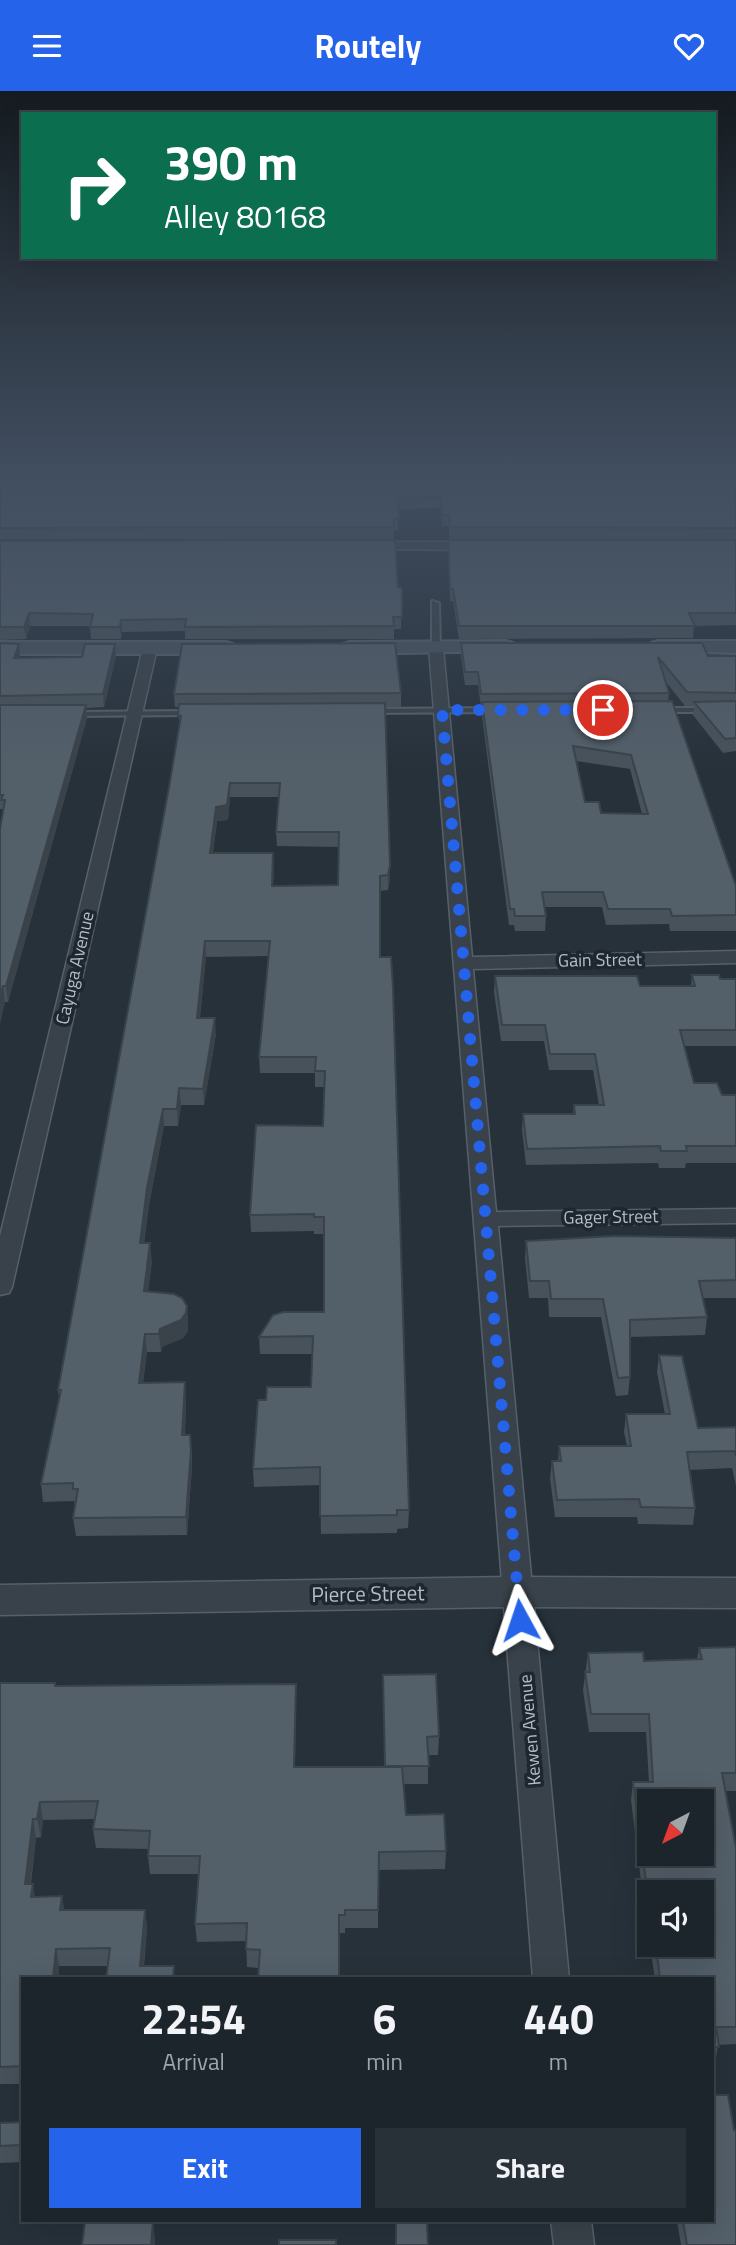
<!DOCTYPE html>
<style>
body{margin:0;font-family:"Titillium Web",sans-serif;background:#293138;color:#f1f3f6;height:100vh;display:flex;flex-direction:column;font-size:26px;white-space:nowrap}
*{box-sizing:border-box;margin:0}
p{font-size:23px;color:#a0a5a9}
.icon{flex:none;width:38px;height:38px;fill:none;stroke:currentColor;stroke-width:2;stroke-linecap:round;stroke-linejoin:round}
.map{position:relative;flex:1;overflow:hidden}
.drawer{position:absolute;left:21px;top:1886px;width:693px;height:245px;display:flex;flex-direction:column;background:#1c252c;border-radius:0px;box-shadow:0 7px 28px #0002,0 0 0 2px #3a4248}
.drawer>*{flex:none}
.hud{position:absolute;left:21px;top:21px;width:695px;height:147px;border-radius:0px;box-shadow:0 7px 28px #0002,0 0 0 2px #3a4248;background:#0b6e4f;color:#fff;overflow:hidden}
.needle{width:46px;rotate:221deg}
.fabs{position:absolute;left:637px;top:1698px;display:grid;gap:14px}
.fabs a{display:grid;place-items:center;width:77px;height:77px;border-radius:0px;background:#1c252c;box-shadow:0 7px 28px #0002,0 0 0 2px #3a4248;font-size:35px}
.pin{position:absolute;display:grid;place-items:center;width:60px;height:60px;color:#fff;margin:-30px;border:4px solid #fff;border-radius:50%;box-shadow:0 2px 7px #0007}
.me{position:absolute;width:77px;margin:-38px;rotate:355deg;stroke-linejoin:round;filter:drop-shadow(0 0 5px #0008)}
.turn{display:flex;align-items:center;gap:24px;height:147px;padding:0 28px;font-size:32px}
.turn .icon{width:91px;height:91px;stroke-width:2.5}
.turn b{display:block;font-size:49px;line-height:60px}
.eta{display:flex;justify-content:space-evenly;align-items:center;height:119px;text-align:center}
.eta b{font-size:42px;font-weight:700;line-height:49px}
.action{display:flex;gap:14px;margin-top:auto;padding:14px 28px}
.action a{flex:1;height:80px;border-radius:0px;background:#2563eb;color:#fff;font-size:28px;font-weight:700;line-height:80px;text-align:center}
.action a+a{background:#293138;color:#f1f3f6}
header{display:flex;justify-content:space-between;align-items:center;height:91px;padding:0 28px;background:#2563eb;color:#fff;font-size:32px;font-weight:700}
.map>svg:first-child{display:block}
</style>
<header><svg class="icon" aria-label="menu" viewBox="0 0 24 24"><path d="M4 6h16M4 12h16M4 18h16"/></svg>Routely<svg class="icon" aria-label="heart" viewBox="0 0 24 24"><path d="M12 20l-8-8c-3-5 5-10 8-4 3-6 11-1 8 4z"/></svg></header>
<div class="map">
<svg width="736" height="2154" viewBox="0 0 736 2154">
<rect width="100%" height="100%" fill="#26313a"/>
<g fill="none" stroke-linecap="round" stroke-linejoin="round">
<defs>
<path id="service" d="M432,510L439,512L440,557L436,559L432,557Z
M498,617L502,619L501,621L369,622L365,620L369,618Z
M656,617H736V621H659L655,619Z
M193,620H196V624L71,625L67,623L71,621Z"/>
<path id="minor" d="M367,451H480L486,455L480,459L363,458V452Z
M150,553L157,557L12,1196L9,1202L0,1204V1145L143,557Z
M436,553L443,557L472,866L736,860V872L473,878L496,1121L736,1118V1132L498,1135L569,1888H533L429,557Z
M551,2130H591L594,2154H554Z"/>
<path id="tertiary" d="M518,1486L736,1487V1517L518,1516L0,1524V1494Z"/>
<path id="secondary" d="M506,550L513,552L516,556L513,560L350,563L343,561L340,557L343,553L350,551Z
M658,550H736V562L651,560L648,556L651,552Z
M0,551H226L233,553L236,557L233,561L226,563H0Z"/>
</defs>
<use href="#service" stroke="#576068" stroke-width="4"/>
<use href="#minor" stroke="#576068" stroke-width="3"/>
<use href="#tertiary" stroke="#576068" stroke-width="3"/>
<use href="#secondary" stroke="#576068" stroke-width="4"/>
<use href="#service" fill="#39424a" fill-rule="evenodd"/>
<use href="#minor" fill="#39424a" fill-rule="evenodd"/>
<use href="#tertiary" fill="#39424a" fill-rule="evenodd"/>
<use href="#secondary" fill="#48525d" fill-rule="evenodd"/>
</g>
<path fill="#47525a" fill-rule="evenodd" d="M0,377L390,379L437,378V377H736V448H449V435H442L440,417L398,418V440H394V448H0Z
M448,449H736V534L694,535L693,547L459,548L453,510H450Z
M0,450L402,497L401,538H394V548H185V540L122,541L121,548H91L90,535H30L26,548L0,549Z
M0,552L19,553L20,567L82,566L115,553L116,565L104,616L86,617L87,627L8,911H5L0,932V738L3,723L2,718H0Z
M461,552L708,565H736V660L723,662L693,624L694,615H685L666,591L669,602L668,610L736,795V840H670L669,833L606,834L602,816H545L546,825L545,840H515L514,834H509L482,625V616H481L478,594H465L461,565ZM576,670L630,678L642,723L601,722L585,711Z
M401,602V616H385L390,788L388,799L380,800V866L409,1419L408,1437L397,1438V1442L321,1443L320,1394L254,1396L253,1378L266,1309L311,1296L312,1263H260L259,1246L324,1221V1143H314V1140L251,1141L250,1124L323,1035L324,996H315V982H260L259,966L269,865L206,866L200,927L216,943L204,1014H181L178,1035H164L149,1114L144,1152L152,1170L148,1200L187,1215L188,1240L183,1247L162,1256L161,1261H147L143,1292L186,1309L185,1344L192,1362V1377L187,1444L76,1445L73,1427L75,1416L74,1410L43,1411L41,1393L59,1306L58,1299L169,696L179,636V616H175L174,603ZM230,706H279L276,741L277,755L339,756L338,794L273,795L274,777L213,762L217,730L228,729Z
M692,884L720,888H736V955H684L694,992L722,1004H736V1072H686L685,1077H659L658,1072L526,1074L522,1039L523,1023H573L574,1014H599L593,979H549L544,950H501L494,901L495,885L640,895H691Z
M736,1147V1207H703L707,1226L705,1244L630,1246V1286L628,1304L616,1305L601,1226H549L548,1207H529L525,1167L526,1150Z
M659,1264L698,1337L736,1336V1395L732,1377L689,1379L695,1417L693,1434L638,1433L637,1426H555L550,1387L552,1370H558L559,1355H627L624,1341L626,1323H665L657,1281Z
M736,1556V1700H726L736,1757V1953L718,1954L715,1973H712V1888H655L651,1862H644L638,1816L640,1798H642L631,1709L633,1691H649L646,1641H589L583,1599L588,1562L644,1570L697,1568L699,1557ZM649,1801L702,1853H649Z
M383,1584L439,1645L438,1664H428V1693H404L406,1724L446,1760L445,1778L378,1779V1837H345V1842H339L258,1877L247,1876L246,1850L197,1851L195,1833L198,1783H150L148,1765V1758L96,1757L93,1738L95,1728L43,1729L41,1746L36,1747L31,1793L35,1806L64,1819H145L147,1837L144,1875H59L58,1888H23V1993H0V1592H55L56,1595L296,1612L295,1676H385Z
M23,2031V2071L0,2072V2032Z
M734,2039L736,2154H681L677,2130H712Z"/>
<path fill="#3a424a" d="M29,522L30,535L26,548L24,536Z
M121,529L122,541L121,548L120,536Z
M19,553L20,566L16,579L14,567Z
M115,553L116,565L104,616L103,603Z
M86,614L87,627L8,911L6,895Z
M230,692V706L228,729L217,730L211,777L210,762L216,716Z
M273,762L274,777L272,810V795Z
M390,774V788L388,799V784Z
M205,850L206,866L198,943L197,927Z
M3,895L5,911L0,932V908Z
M215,927L216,943L204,1014L203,998Z
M179,997L181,1014L178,1035L177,1018Z
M163,1018L164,1035L149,1114L141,1170L140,1152L147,1097Z
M150,1152L152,1170L146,1217L144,1200Z
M187,1215L188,1240L183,1247L162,1256L161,1261L159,1243L160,1238Z
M145,1243L147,1261L140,1310L139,1292Z
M185,1291L186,1309L184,1362L182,1344Z
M190,1344L192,1377L187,1444L186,1426Z
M296,1593V1612L294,1694V1676Z
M40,1711L43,1729L41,1746L37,1728Z
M33,1728L36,1747L28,1811L25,1793Z
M33,1793L36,1811L31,1806Z
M62,1805L65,1823L60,1819Z
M145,1819L147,1837L142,1888L140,1875Z
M56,1858L59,1875L58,1888H53Z
M23,2037V2063L21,2054Z
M153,2131L155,2148V2154H151Z"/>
<path fill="#535f69" stroke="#3a424a" stroke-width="2" fill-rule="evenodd" d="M0,377H389L390,379L439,378V377H736V437L449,436V424H442L441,406L398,407L399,428H394V436L0,437Z
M395,449L398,496L402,497V526H393L394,535L185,536L186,528L121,529L120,536H90L93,523L29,522L24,536H0V450Z
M448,449H736V522H689L695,535H459L453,498H450Z
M0,552L19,553L14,567L82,566L85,553H115L103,603L0,605Z
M395,552L401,602L174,603L182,553Z
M461,552H702L708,565H736V602L687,601L658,566L669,602L481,603L478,581H465Z
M672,610L736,795V824L672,825L670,818H608L603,801H542L546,825H515L514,818H510L482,611ZM573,655L631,664L648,723L601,722L599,711H585Z
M736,610V647L725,648L694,611Z
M385,612L390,774L388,784L380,785V866H391L393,897L409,1419H397V1424L320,1425V1376L253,1378L258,1309H266L267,1296H311L313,1245L259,1246L273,1224L283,1221H324V1126H314V1123L250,1124L256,1034L323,1035L325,980H315L316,966H259L270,850H205L197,927H215L203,998L179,997L177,1018H163L147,1097L140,1152H150L144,1200L174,1203L182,1207L187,1215L186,1222L181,1229L160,1238L159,1243H145L139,1292L185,1291L182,1344H190L191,1359L186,1426L73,1427L78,1398H73V1392L41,1393L61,1299H58L169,696L181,625H178L179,613ZM230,692H280L276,741H339L338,794L272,795L273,762H210L216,716L227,714Z
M0,614H86L6,895H3L0,908V738L5,709H1L3,704H0Z
M692,884H719L720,888H736V939H680L694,992H717L722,1004H736V1055H686L687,1060H661L660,1055L527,1058L523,1023H575L574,1014H604L595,963H550L545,934H502L495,885H637L640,895H695Z
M614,1145L736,1147V1189L699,1190L707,1226L630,1229V1286L618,1287L603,1208H551L549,1190H530L526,1150Z
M659,1264L682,1265L698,1337L736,1336V1365L735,1360L687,1361L695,1417L641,1416L639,1408L557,1409L552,1370H561L559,1355H631L626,1323H670Z
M736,1556V1682H722L736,1757V1936H716L719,1956H714L715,1961H712V1888H660L656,1853H702V1801H649V1844H647L640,1798L647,1797L633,1691H653L649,1623H591L585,1581H590L588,1562L643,1561L644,1570L702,1568L699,1557ZM649,1710H702V1762H649Z
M436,1583L439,1645L427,1646L429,1675H385L383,1584Z
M0,1592H55V1595L296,1593L294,1676H402L406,1724L444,1723L446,1760L379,1761L378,1819H345V1824H339V1888H258L260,1859L246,1858L247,1832L195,1833L200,1765H148L150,1740L93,1738L98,1710L40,1711L37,1728H33L25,1793H33L31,1806L62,1805L60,1819H145L140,1875H174L173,1888H106L110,1857L56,1858L53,1888H23V1975L0,1976Z
M712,2004H728L734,2039H736V2154H687L683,2130H712Z
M23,2031L21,2054L0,2055V2032Z
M396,2130H427L428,2154H396Z
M85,2131H153L151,2154H82Z
M279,2149H336V2154H279Z"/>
<linearGradient id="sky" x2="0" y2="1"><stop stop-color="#151b20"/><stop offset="0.56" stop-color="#414e60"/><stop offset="1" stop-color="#414e60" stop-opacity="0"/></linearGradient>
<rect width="736" height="679" fill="url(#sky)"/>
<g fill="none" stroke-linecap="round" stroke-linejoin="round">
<path stroke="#2563eb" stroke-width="12" stroke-dasharray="0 21.6" d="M520,1529L442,619H603"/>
</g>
<g text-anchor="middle" stroke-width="7" stroke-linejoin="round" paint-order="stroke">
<g font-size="18" fill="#b5bdc6" stroke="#1e272f">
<text transform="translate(600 869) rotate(-1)" y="6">Gain Street</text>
<text transform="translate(75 877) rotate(-77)" y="6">Cayuga Avenue</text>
<text transform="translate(611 1126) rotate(-1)" y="6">Gager Street</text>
<text transform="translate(530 1639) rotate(-95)" y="6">Kewen Avenue</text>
</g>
<g font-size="21" fill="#b5bdc6" stroke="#1e272f">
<text transform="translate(368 1503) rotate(-1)" y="7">Pierce Street</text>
</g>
</g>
</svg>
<div class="fabs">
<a><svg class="needle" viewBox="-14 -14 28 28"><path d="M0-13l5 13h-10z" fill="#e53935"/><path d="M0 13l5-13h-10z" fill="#a0a5a9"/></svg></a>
<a><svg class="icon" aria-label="sound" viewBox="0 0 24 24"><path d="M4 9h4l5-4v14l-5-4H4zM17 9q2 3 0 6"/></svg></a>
</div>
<div class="pin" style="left:603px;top:619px;background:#d93025"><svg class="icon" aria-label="arrive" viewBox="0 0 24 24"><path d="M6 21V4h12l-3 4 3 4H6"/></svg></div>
<svg class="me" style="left:520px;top:1529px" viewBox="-20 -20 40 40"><path d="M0-17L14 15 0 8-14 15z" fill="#2563eb" stroke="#fff" stroke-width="4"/></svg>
<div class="hud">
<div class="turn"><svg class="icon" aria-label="right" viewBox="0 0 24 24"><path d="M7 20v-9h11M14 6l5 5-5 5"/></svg><div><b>390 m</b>Alley 80168</div></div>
</div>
<section class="drawer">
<div class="eta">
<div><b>22:54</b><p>Arrival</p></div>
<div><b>6</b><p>min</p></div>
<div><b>440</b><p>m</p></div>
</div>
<div class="action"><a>Exit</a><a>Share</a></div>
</section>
</div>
